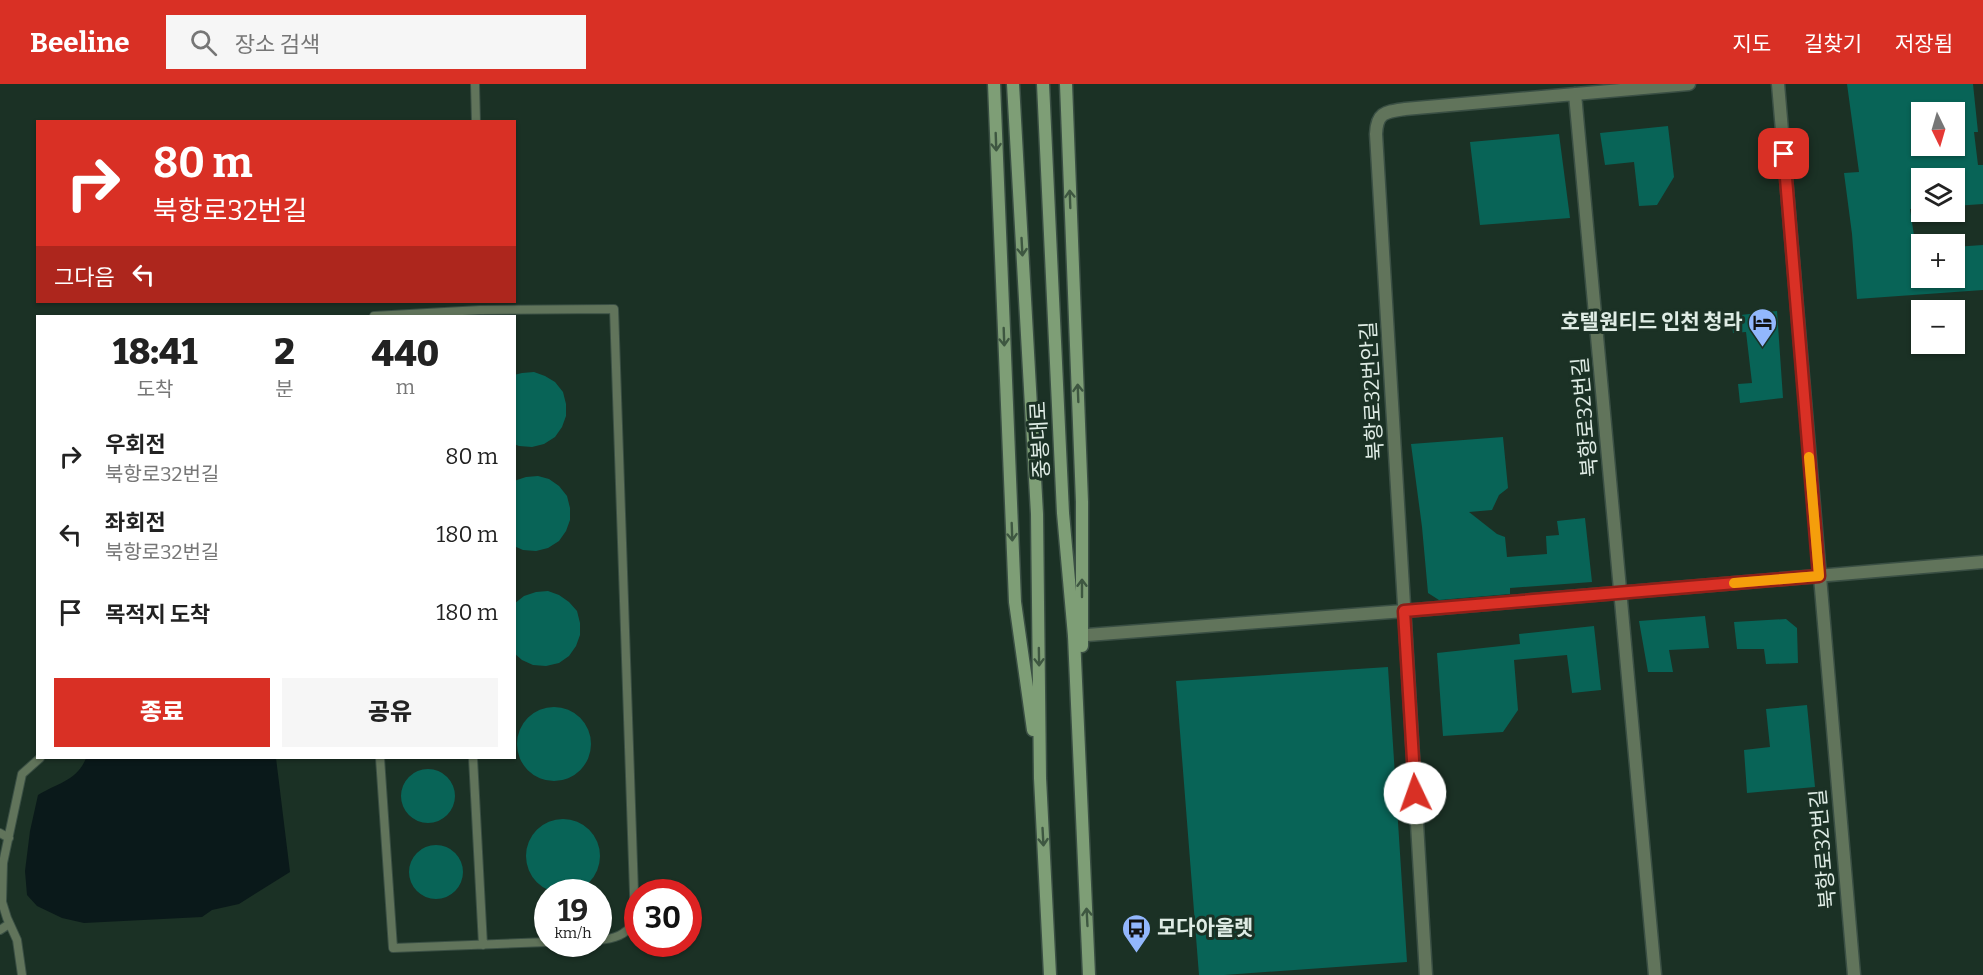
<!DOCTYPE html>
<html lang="ko">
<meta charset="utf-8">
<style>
body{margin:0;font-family:Bitter,"Noto Sans KR",serif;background:#f6f6f6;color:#222;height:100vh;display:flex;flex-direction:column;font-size:22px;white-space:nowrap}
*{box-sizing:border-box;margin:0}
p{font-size:20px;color:#767676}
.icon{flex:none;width:33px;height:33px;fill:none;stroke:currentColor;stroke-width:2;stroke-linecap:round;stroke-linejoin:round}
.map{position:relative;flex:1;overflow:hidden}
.side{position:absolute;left:36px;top:231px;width:480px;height:444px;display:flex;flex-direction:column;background:#fff;border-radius:0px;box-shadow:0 2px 4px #0004}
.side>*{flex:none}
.top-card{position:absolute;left:36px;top:36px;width:480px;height:183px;border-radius:0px;box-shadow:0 2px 4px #0004;background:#d93025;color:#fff;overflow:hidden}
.needle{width:39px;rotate:175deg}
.buttons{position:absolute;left:1911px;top:18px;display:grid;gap:12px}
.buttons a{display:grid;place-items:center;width:54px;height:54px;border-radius:0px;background:#fff;box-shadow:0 2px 4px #0004;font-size:30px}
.speed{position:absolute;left:534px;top:795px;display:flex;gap:12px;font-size:30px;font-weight:700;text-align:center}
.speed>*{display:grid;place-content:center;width:78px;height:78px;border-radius:50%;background:#fff;box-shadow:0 2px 4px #0004;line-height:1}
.speed small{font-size:15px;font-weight:400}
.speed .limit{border:9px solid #d22;background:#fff;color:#111}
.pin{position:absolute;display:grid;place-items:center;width:51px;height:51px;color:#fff;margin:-26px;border-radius:12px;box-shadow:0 3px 9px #0006}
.me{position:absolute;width:66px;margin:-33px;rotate:357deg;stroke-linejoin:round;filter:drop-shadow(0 0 4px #0008)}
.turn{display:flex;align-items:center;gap:21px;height:126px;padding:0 18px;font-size:27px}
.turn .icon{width:78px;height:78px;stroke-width:2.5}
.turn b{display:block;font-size:42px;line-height:51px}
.then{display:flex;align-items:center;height:57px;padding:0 18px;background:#0003;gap:12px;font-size:22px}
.eta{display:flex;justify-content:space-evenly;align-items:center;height:102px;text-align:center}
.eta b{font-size:36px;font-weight:800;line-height:42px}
.primary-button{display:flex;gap:12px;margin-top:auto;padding:12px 18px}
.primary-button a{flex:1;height:69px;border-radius:0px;background:#d93025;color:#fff;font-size:24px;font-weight:800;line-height:69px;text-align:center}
.primary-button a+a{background:#f6f6f6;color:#222}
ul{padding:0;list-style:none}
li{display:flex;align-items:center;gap:18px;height:78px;padding:0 18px}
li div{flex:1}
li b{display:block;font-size:22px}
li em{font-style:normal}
header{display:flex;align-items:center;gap:36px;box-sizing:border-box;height:84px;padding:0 30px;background:#d93025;color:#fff}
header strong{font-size:28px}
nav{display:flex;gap:33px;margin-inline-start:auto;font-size:21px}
.search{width:420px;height:54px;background:#f6f6f6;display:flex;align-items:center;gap:15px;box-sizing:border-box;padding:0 21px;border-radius:0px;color:#767676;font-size:22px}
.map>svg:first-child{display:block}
</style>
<header>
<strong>Beeline</strong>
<div class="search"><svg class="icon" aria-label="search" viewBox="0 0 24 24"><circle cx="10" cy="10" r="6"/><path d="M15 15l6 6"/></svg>장소 검색</div>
<nav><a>지도</a><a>길찾기</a><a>저장됨</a></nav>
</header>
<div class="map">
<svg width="1983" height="891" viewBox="0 0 1983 891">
<rect width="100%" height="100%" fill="#1b3125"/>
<path fill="#0a191a" d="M86,674H276L290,788L239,820L212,826L202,833L84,839L62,834L37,822L27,811L25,787L30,747L38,711C57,699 77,697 86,674Z"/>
<path fill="#086457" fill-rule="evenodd" d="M1847,0H1973L1978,48H1974L1978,81H1983V120L1954,122V94H1922V124L1910,125L1916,165L1922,164V194H1954V163L1983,161V206L1857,215L1852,150L1844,89L1859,88ZM1922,28H1954V62H1922Z
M1668,42L1674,93L1657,121L1639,122L1634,78L1605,81L1600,49Z
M1559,50L1570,134L1480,141L1470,58Z
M1777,227L1783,314L1740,319L1738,300L1752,299L1746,248L1733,249L1731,232Z
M534,288L545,292L555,298L563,308L566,320V332L562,343L555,353L544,360L532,363L519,362L514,360V291L522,289Z
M1503,353L1508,404L1499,411L1492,426L1469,428L1497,450L1505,453L1507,473L1547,470L1546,452L1559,451L1557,437L1585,434L1592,498L1510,504V510L1439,516L1428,509L1422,443L1411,360Z
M538,392L549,395L559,402L567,412L570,424V436L566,447L559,457L548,464L536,467L523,466L514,462V397L526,393Z
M548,507L559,511L569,518L577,527L580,539V551L576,562L569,572L559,579L546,582L533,581L522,576L514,569V520L524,512L536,508Z
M1705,532L1709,564L1669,566L1673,588H1648L1639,537Z
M1786,535L1797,544L1798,579L1766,580L1764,565H1737L1734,538Z
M1594,542L1601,606L1572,609L1567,571L1514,576L1518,626L1503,648L1443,652L1437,569L1520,560L1519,550Z
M1388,583L1407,878L1224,891H1199L1176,597Z
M1807,621L1815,703L1747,709L1744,666L1770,663L1766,625Z
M517 660a37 37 0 1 1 74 0a37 37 0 1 1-74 0Z
M401 712a27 27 0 1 1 54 0a27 27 0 1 1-54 0Z
M526 772a37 37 0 1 1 74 0a37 37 0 1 1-74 0Z
M409 788a27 27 0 1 1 54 0a27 27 0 1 1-54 0Z"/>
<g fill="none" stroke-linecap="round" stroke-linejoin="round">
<defs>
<path id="lane" d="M475,0L476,38
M374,232L480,226L614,225L635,838C625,851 615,855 598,856
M380,674L393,864L548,858
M473,674L483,861
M0,749L9,754
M0,846L9,840
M22,891L17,856L7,834L2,818L3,779L22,690L40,674"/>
<path id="street" d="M1778,0L1854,891
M1575,10L1655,891
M1074,552L1404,527L1983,478
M1426,891L1376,50C1377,28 1385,28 1405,25L1689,0"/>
<path id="secondary" d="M994,0L1015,518L1033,646
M1013,0L1037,430L1040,694L1050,891
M1043,0L1063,429L1074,552L1089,891
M1066,0L1082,418V562"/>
</defs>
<use href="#lane" stroke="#3a4f44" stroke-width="10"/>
<use href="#street" stroke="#3a4f44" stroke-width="15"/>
<use href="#secondary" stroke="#3a4f44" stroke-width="15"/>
<use href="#lane" stroke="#61745b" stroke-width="8"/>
<use href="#street" stroke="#61745b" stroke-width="12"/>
<use href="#secondary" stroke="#7e9e76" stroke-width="12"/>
</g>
<defs><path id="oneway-shaft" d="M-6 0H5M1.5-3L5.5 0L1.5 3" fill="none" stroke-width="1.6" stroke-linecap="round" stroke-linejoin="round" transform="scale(1.5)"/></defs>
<g stroke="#3e5741">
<use href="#oneway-shaft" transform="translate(996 58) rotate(88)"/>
<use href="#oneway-shaft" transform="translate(1070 115) rotate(-92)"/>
<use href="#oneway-shaft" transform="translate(1022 163) rotate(87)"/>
<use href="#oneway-shaft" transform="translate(1004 253) rotate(88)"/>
<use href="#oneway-shaft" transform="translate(1078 309) rotate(-92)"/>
<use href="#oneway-shaft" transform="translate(1012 448) rotate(88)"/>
<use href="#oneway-shaft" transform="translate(1082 504) rotate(-90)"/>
<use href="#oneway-shaft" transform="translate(1039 573) rotate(89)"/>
<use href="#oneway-shaft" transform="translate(1043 753) rotate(87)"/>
<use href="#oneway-shaft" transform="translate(1087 833) rotate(-93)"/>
</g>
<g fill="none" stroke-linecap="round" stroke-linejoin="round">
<defs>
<path id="route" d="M1415,709L1404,527L1819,492L1784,70"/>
</defs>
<use href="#route" stroke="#8d1f18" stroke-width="15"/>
<use href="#route" stroke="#d93025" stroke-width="10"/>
<path stroke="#f59e0b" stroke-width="10" d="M1734,499L1819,492L1809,373"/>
</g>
<defs>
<symbol id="hotel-pin" viewBox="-11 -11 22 30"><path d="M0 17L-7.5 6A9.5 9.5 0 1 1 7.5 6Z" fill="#92b7fd" stroke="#1b3125"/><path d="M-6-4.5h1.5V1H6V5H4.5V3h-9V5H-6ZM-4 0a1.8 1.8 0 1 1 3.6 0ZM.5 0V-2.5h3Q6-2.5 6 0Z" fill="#111"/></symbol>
<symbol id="bus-pin" viewBox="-11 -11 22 30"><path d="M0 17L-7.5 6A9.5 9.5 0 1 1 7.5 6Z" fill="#92b7fd" stroke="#1b3125"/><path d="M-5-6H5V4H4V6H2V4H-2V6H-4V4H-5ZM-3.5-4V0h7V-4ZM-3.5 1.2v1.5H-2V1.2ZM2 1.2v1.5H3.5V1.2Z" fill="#111"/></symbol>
</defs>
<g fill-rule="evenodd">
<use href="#hotel-pin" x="1746" y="222" width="33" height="45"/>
<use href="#bus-pin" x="1120" y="828" width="33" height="45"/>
</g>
<g text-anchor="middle" stroke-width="6" stroke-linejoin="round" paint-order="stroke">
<g font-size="21" font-weight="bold" fill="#dfece5" stroke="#1b3125" text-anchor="end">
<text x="1742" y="245">호텔원티드 인천 청라</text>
<text x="1157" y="851" text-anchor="start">모다아울렛</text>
</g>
<g font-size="21" fill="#dfece5" stroke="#1b3125">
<text transform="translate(1372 307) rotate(-93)" y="7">북항로32번안길</text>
<text transform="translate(1585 333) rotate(-95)" y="7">북항로32번길</text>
<text transform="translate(1040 356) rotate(-93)" y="7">중봉대로</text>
<text transform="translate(1823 765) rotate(-95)" y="7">북항로32번길</text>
</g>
</g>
</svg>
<div class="buttons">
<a><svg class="needle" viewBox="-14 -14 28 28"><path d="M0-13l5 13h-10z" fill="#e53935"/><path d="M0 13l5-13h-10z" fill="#767676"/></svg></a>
<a><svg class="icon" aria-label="layers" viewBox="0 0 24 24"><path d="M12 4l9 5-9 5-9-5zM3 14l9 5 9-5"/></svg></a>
<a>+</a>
<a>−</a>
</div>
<div class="speed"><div>19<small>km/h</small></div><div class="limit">30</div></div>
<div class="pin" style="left:1784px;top:70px;background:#d93025"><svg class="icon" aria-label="arrive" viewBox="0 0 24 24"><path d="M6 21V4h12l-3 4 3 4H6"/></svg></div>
<svg class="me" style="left:1415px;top:709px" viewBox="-20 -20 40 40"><circle r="19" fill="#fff"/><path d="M0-13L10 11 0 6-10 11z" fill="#d93025"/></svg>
<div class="top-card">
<div class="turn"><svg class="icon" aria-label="right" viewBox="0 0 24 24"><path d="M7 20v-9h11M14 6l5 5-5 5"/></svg><div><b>80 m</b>북항로32번길</div></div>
<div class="then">그다음<svg class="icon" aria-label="left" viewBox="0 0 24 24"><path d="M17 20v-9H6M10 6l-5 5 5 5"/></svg></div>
</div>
<section class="side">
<div class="eta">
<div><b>18:41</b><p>도착</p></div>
<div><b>2</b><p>분</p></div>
<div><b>440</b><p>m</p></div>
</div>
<ul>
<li><svg class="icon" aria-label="right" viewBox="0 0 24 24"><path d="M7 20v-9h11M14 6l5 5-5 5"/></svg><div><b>우회전</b><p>북항로32번길</p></div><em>80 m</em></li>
<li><svg class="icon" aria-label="left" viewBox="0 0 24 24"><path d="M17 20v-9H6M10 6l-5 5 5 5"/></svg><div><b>좌회전</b><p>북항로32번길</p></div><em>180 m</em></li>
<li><svg class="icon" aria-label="arrive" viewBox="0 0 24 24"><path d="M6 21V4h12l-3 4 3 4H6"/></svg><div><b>목적지 도착</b></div><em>180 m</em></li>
</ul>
<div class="primary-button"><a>종료</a><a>공유</a></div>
</section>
</div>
